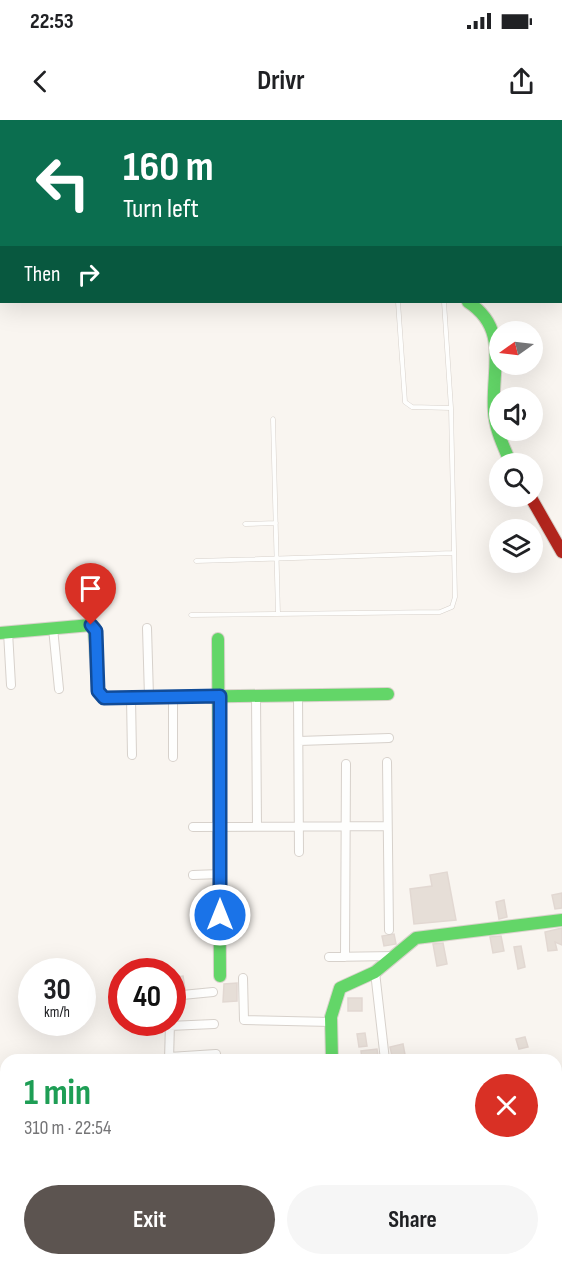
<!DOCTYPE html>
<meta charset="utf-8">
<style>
body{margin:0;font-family:"Sofia Sans Condensed",sans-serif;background:#f6f6f6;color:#202124;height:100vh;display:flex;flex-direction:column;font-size:22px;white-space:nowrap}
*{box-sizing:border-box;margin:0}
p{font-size:20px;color:#757577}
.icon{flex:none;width:33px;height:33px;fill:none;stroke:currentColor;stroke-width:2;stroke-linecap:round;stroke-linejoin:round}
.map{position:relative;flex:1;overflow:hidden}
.drawer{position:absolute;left:0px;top:934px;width:562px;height:212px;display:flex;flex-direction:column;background:#fff;border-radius:18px 18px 0 0;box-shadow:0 6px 24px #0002}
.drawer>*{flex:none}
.guide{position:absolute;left:0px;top:0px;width:562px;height:183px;box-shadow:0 6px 24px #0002;background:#0b6e4f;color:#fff;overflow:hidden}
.needle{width:39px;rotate:256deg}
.buttons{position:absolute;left:489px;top:201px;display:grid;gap:12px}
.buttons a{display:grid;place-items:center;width:54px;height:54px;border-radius:50%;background:#fff;box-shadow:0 6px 24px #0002;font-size:30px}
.speed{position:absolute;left:18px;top:838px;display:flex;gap:12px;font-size:30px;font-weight:700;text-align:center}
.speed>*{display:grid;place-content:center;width:78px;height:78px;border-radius:50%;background:#fff;box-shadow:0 6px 24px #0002;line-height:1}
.speed small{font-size:15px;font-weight:400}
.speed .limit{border:9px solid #d22;background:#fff;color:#111}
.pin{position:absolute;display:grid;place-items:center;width:51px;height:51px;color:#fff;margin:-62px -26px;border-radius:50% 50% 50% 0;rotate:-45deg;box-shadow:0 0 6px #0007}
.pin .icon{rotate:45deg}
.me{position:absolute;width:66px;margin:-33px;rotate:0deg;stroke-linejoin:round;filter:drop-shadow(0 0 4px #0008)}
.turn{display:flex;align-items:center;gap:21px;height:126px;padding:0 24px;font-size:27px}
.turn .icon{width:78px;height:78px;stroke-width:2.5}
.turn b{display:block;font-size:42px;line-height:51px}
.then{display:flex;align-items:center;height:57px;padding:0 24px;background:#0003;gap:12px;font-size:22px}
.round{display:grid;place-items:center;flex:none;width:63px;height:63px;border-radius:32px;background:#f6f6f6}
.overview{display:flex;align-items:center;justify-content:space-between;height:102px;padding:0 24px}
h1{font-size:36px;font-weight:700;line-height:45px;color:#1e9e55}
.cta{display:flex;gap:12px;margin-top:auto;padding:12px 24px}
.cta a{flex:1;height:69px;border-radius:36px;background:#5c5450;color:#fff;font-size:24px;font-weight:700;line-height:69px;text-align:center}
.cta a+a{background:#f6f6f6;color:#202124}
.status{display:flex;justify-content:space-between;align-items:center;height:42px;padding:0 30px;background:#fff;direction:ltr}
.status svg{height:16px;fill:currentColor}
header{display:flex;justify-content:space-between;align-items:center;height:78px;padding:0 24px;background:#fff;font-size:27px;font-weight:700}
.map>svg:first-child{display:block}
</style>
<div class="status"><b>22:53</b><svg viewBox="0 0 49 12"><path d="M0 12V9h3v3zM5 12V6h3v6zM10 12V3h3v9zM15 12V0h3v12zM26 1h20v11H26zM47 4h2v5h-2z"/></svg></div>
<header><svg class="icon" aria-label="back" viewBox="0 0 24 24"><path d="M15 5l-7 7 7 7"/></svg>Drivr<svg class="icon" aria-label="share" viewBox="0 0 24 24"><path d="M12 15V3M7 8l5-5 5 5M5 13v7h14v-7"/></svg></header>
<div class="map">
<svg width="562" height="1145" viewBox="0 0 562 1145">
<rect width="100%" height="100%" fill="#f9f5f0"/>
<path fill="#e6ded7" stroke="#e2d8d2" stroke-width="1.5" d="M447,752L456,800L414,804L410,769L432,766L430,755Z
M562,773V788L555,789L552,775Z
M504,780L507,797L499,799L496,782Z
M562,808V825L555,822L557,830L548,831L545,812Z
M394,814L396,824L384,826L382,816Z
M501,816L504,831L493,833L490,817Z
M443,823L447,844L437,846L433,824Z
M521,826L525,847L518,849L514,827Z
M183,856L185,868L178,869L177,857Z
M237,863V881L223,882L224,864Z
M348,878H362V891H348Z
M365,913L367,926L359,927L357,914Z
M525,917L528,927L519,929L516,919Z
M403,924L406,940H393L390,927Z
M377,929L378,936L362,939L361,931Z"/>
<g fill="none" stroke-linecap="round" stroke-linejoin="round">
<defs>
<path id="lane" d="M398,182L405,282L412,287L451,288
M273,299L278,494
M245,404L276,403
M196,441L454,433
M191,495L440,492L452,487L455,477L451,288L444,182"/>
<path id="street" d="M53,508L59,569
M147,508L149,577
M8,512L11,565
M298,575L299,732
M256,576L257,706
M173,577V637
M131,578L132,635
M299,621L389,618
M387,642L389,810
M193,707L387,706
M193,755L220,754
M329,837L394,836
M345,837L346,644
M375,852L385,940
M243,858L244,900L331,902
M172,876L213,872
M169,906L214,904
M169,937L216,934
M169,940L170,903
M556,974L562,973
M179,1140H199
M409,1140L410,1145
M453,1140L457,1145
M491,1140L492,1145
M291,1145V1140
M367,1145L391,1140
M515,1145L531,1140"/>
<path id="fast" d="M468,182C510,209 491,250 494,291C495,310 504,327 511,344
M0,513L91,505L94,507L98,571L104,578L388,574
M218,519L220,856
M332,940L331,897L340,868L375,852L416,818L562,800"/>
<path id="slow" d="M184,0V2"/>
<path id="jam" d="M530,376L562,432"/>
</defs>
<use href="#lane" stroke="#d7d1cb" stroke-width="5"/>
<use href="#street" stroke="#d7d1cb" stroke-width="10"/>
<use href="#fast" stroke="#d9d2cb" stroke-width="14"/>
<use href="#slow" stroke="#d9d2cb" stroke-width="14"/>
<use href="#jam" stroke="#d9d2cb" stroke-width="14"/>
<use href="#lane" stroke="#fefefd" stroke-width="4"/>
<use href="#street" stroke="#fefefd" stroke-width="8"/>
<use href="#fast" stroke="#63d668" stroke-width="12"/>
<use href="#slow" stroke="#ff974d" stroke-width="12"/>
<use href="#jam" stroke="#b3261e" stroke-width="12"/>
</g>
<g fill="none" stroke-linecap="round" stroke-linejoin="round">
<defs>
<path id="route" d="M91,505L96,511L98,571L104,578L220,576V795"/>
</defs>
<use href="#route" stroke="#114b97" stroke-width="15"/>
<use href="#route" stroke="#1a73e8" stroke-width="10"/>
</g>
</svg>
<div class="buttons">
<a><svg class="needle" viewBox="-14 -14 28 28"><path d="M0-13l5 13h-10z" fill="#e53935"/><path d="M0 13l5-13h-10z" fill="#757577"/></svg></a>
<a><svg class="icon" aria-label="sound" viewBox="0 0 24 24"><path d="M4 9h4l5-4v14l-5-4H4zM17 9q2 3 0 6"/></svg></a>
<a><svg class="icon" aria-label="search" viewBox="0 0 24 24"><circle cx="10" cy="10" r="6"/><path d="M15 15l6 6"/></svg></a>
<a><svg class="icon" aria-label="layers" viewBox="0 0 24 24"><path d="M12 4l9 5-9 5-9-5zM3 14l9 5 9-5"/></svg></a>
</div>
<div class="speed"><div>30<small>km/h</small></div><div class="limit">40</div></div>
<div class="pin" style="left:91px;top:505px;background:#d93025"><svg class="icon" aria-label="arrive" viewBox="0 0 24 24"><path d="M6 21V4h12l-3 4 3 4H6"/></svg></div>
<svg class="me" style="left:220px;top:795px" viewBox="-20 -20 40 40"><circle r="17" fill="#1a73e8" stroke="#fff" stroke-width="3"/><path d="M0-11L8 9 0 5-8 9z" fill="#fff"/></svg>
<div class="guide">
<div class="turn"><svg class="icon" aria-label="left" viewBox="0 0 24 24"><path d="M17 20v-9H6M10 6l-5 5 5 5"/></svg><div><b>160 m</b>Turn left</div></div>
<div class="then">Then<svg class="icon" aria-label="right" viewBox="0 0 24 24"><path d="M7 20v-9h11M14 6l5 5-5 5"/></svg></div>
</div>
<section class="drawer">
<div class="overview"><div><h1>1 min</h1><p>310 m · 22:54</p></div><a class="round" style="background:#d93025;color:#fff"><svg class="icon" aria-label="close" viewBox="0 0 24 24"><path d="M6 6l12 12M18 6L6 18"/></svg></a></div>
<div class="cta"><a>Exit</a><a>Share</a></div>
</section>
</div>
